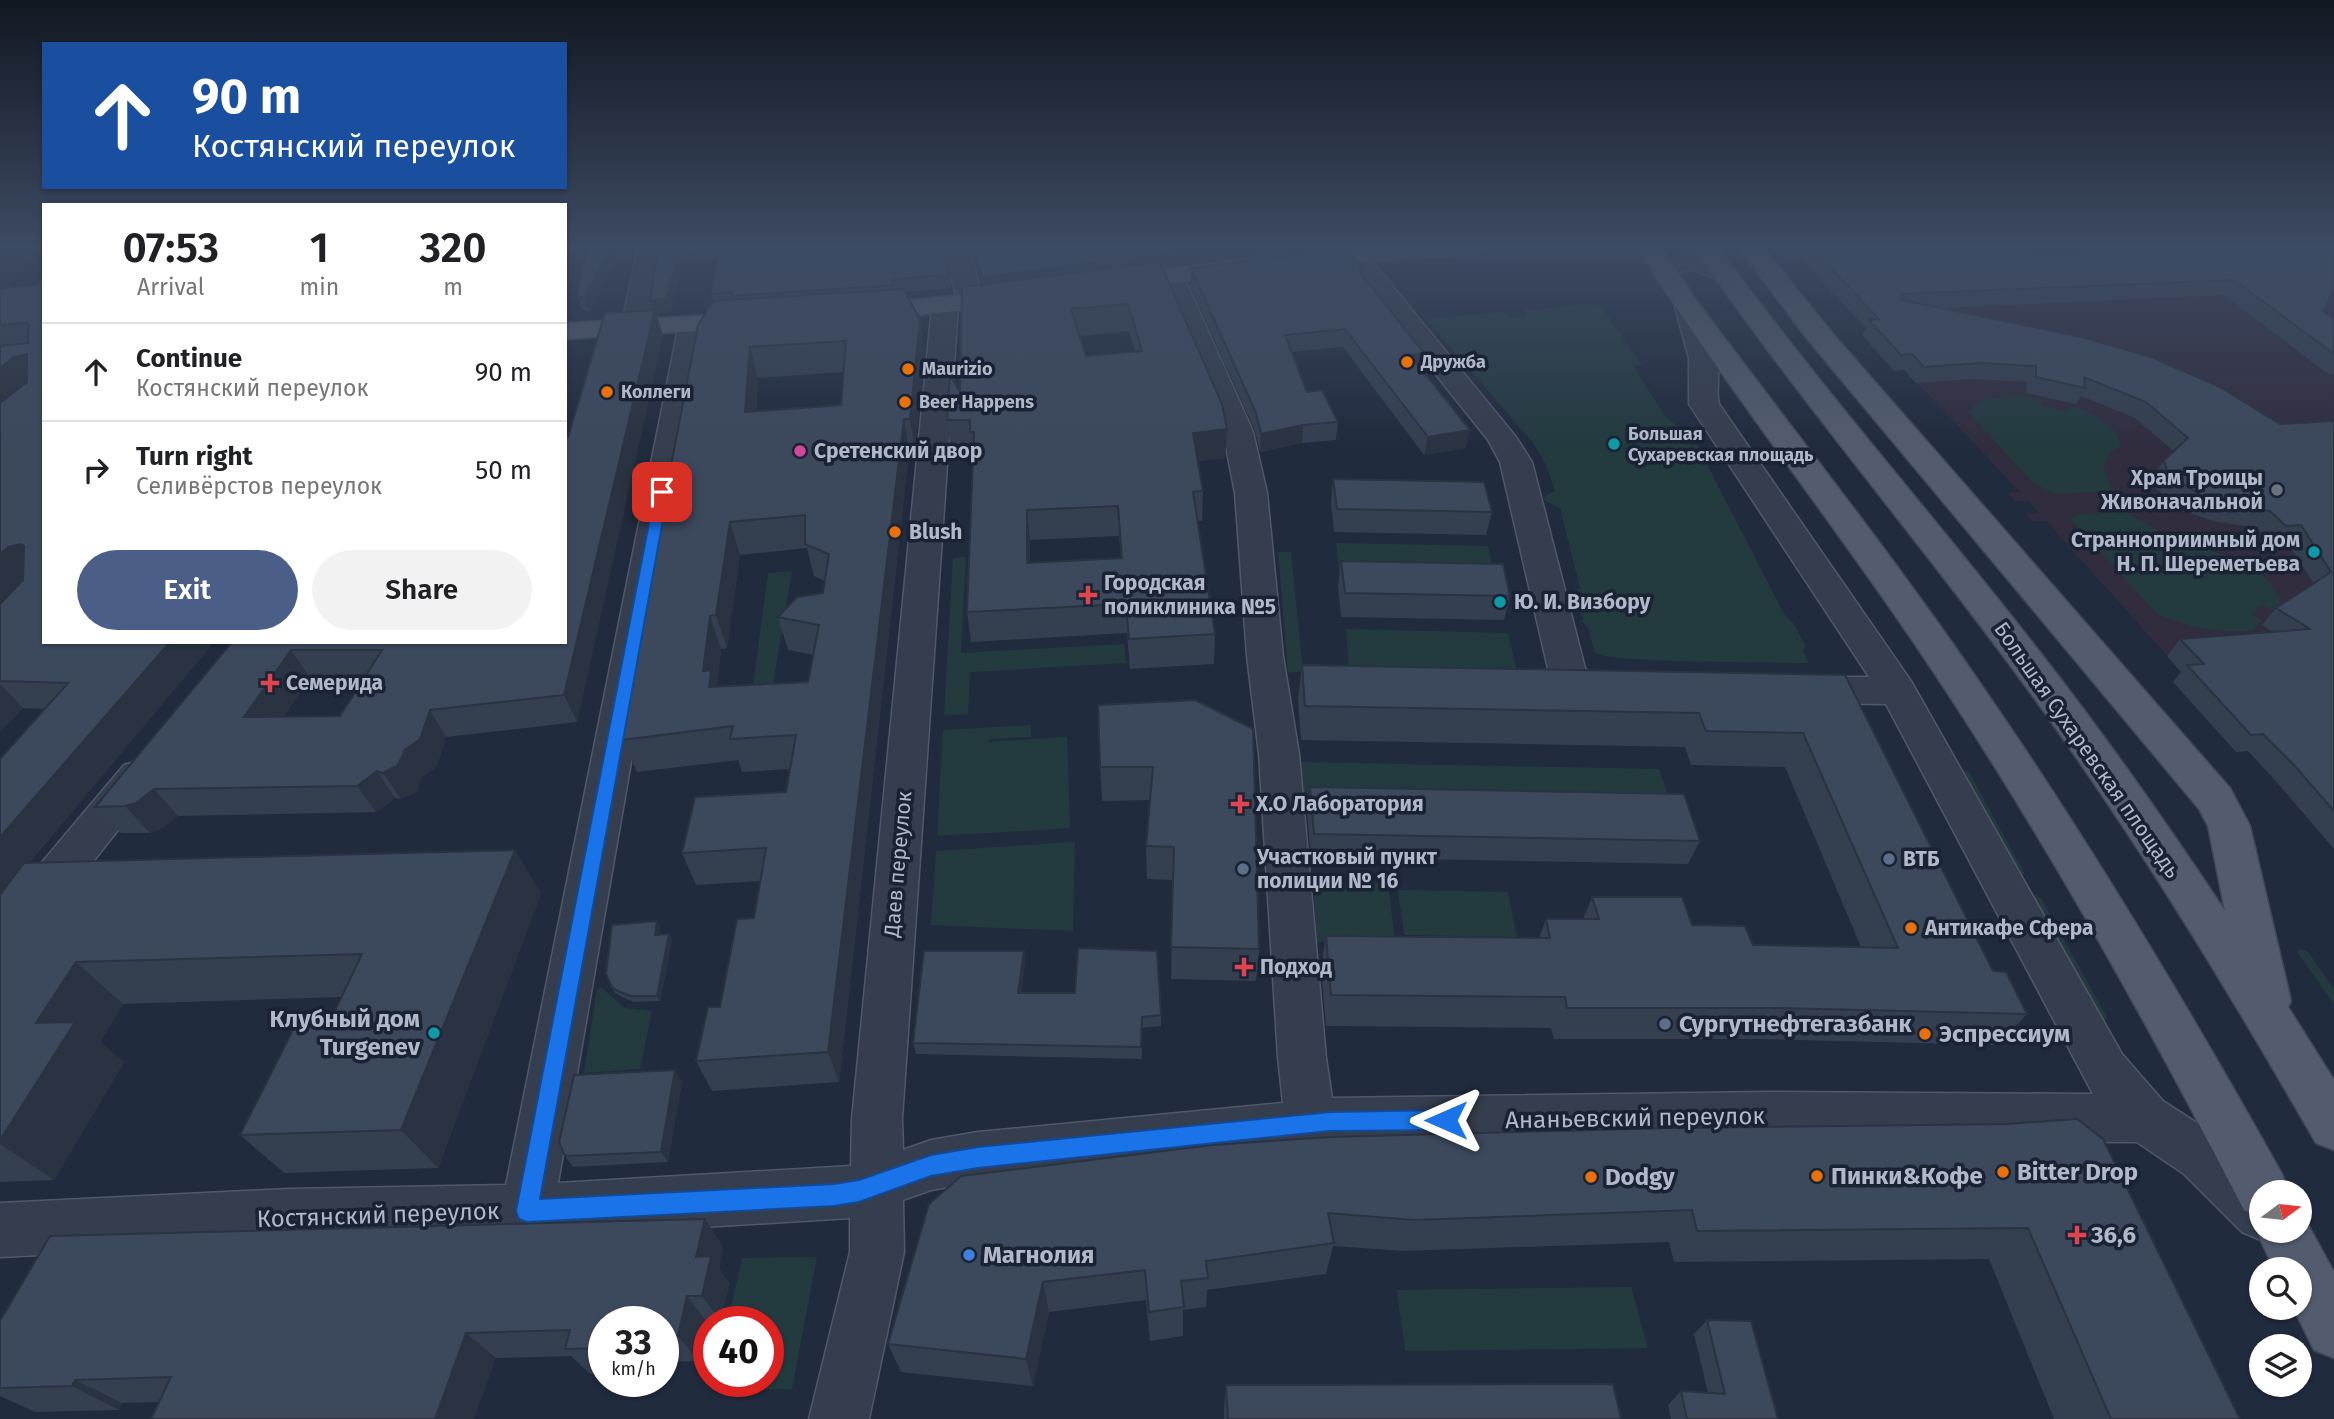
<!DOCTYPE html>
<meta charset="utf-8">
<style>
body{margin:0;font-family:"Fira Sans",sans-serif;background:#f2f2f2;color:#202124;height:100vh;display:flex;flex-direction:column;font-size:26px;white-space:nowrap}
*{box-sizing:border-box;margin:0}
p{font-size:23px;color:#757577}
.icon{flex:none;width:38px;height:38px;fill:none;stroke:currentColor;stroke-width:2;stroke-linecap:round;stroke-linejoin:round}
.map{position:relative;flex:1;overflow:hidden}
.panel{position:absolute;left:42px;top:203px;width:525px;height:441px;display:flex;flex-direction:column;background:#fff;border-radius:0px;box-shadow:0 2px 5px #0004}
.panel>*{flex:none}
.banner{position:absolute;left:42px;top:42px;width:525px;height:147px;border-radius:0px;box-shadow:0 2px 5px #0004;background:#1a4fa0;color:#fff;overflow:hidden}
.needle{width:46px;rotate:75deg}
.controls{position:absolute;left:2249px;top:1180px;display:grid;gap:14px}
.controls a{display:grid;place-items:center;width:63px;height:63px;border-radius:50%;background:#fff;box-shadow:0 2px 5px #0004;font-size:35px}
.speed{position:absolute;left:588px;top:1306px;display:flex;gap:14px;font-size:35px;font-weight:700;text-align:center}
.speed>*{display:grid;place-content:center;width:91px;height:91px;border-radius:50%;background:#fff;box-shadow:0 2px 5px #0004;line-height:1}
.speed small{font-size:18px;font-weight:400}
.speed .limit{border:10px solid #d22;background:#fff;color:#111}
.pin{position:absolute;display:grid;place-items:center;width:60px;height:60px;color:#fff;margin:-30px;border-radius:14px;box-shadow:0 4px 10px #0006}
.me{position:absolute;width:77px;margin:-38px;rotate:270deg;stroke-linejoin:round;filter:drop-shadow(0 0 5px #0008)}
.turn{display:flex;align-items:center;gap:24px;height:147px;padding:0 35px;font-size:32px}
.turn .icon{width:91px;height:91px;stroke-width:2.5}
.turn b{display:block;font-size:49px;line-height:60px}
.eta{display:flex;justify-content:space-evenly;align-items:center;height:119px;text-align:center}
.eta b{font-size:42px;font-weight:600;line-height:49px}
.primary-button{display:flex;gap:14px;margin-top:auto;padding:14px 35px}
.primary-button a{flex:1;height:80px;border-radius:42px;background:#4b5e87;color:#fff;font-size:28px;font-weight:600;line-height:80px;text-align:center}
.primary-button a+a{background:#f2f2f2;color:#202124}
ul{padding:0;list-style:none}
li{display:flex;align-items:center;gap:21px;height:98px;padding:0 35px;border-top:2px solid #e0e0e0}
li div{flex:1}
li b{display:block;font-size:26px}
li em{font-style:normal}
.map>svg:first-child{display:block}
</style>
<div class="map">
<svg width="2334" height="1419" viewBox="0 0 2334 1419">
<rect width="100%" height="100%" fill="#212b3e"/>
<path fill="#312d3e" d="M2112,248H2334V849L2248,751L2236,752L2189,680L2046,521H2033L2026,514L2038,512L2028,501H2015L2008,493L2020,492L1905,370L1894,371L1862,335L1871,334L1821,281L2114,250Z"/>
<path fill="#233a3f" d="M1591,304L1602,308L1642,365L1633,366L1665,416L1678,427L1676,433L1683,444L1697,445L1784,614L1793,623L1806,646L1803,651L1809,663C1777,662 1608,664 1594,652L1589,630L1582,621L1583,618L1579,610L1583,604L1581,597L1574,590L1580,588L1560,508L1544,500L1546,495L1555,491L1546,465L1534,444L1426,319L1501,312L1510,317H1525V310Z
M2018,395L2041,399L2042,406L2067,412L2069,406C2089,411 2119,423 2120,447L2111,451L2104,467L2112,491L2054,494L2032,482L1968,412L1980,401Z
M2125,511C2146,525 2169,536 2193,545C2232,559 2265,562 2283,605L2275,610L2262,605L2252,614L2263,621L2252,631H2223L2193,627L2158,615L2070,519L2075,515Z
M1336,543L1488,546L1496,582L1340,579Z
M1278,552H1291L1303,672H1288Z
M966,557L961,653L1124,644L1126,663L970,672L968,714L944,715L953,558Z
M792,571L773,684L753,686L768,573Z
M1346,629L1508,633L1520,684L1350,680Z
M1031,725V737L989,739L988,742L1067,737L1070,828L937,836L943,730Z
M1301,762L1659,769L1674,812L1304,805Z
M1959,769L1969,772L2025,874H2020Z
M1075,842L1073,931L931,925L936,851Z
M1313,882L1388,883L1395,943L1317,942Z
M1398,890L1508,892L1517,937L1404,935Z
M2031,895H2036L2042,899L2107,1017L2105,1022L2101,1021Z
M2301,949L2308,952L2334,989V1004L2298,953L2297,951Z
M602,988L625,1008L652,1011L640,1069L584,1073L597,989Z
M817,1257L792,1389L712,1390L714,1381H768V1321H728L742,1258Z
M1631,1287L1648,1348L1405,1351L1397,1290Z"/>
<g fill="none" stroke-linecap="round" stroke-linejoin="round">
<defs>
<path id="minor" d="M638,248H663L649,327L645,333L635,335L625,333L621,327Z
M944,248H969L984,303L980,309L971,311L962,309L958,303Z
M1344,249H1362L1516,437L1532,462L1585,668L1588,671L1626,677L1632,686L1626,695C1610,700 1579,702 1564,691C1557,687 1553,679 1549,673L1500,462L1488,440L1344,259L1340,254Z
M1687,254L1721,262L1738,276L1734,281C1714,287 1699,261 1679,273L1676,282L1667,285L1658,282L1653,272C1662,260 1672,257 1687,254Z
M1171,269L1180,272L1184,277L1253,432L1267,493L1283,656L1299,754L1326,1058L1332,1098L1768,1092L2093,1094L1886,704L1802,703L1789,700L1783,690L1789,680L1802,677H1869L1689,404V358L1675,307L1679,301L1688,299L1697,301C1709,319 1718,349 1718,371C1719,382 1716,392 1719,404L1911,681L2122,1054L2163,1101L2220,1138L2277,1192H2261V1230L2280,1232L2261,1240L2242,1232L2184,1174L2137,1142L1768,1140L1350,1144L978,1182L931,1190L903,1200L904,1252L869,1419H809L850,1252V1218L527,1238L289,1243L0,1257V1203L289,1189L506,1185L679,324L683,318L693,316L703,318L707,324L558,1183L851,1166L852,1119L932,306L936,300L945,298L954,300L958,306L902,1119L903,1150L931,1140L978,1132L1283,1103L1278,1058L1259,754L1247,656L1235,493L1223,432L1158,277L1162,272Z
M138,761L152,765L158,776L152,787L16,959L0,964V912L124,765Z"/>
<path id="major" d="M1336,248H1487L1484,253L1475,255L1353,262L1299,268L1290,265L1286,260L1290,255Z
M1637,248H1662L1698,303C1791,427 1888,549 1976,677C2087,837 2187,1004 2282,1174L2289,1192H2261V1217L2244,1210C2153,1034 2057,860 1948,694C1849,542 1735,401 1637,248Z
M1694,248H1719C1822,390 1939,521 2046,660C2109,741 2168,825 2225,911L2208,826L2199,809L1808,340L1739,248H1764L1828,328L2230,788L2250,826L2291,1001L2288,1007L2334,1080V1150L2316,1143C2224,983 2128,825 2018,676C1912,532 1796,396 1694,248Z
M1242,259L1251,262L1255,267L1251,272L1115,292L1106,290L1102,284L1106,278L1115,276Z
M1013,290L1022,292L1026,298L1022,304L861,321L852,319L848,313L852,307L861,305Z
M752,313L762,315L766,321L762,327L565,339V323Z
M2300,1210L2334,1272V1358L2314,1350L2293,1307H2300V1269H2274L2256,1230L2261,1218V1230H2300Z"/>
</defs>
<use href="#minor" stroke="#505869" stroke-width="3"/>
<use href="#major" stroke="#3e4757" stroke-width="3"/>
<use href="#minor" fill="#353e4e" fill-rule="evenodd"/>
<use href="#major" fill="#535c6e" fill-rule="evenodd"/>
</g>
<path fill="#343f50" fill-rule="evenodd" d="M0,248H34L8,287L37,285L44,642H214L29,863L541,893L438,1168L284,1173L240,1135L332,1017L341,997L123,1004L100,1042L124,1062L54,1180L0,1182V759L45,709L23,708L0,732Z
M587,248H623L589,312L582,309L577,296Z
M658,248H943L950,275L951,288L905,292L925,350L915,450L909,451L839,1082L712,1091L696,1061L720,1007L754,918L760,881L696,885L682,853L786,792L790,769L742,772L738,760L637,772L622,740L713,301L711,294L718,259L685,253L671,312L656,314L663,335L577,722L446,737L437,766L422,777L416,792L401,799L395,798L376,812L178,816L161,829L150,833H121L95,807L232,642H565L568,437L653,310ZM844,372L841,405L756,411L758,378ZM807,548L814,576L825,581L823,593L778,617L788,650L813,655L808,682L717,686L721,649L727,648L740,555ZM310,678H365L340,716L283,717Z
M971,248H1306L1162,267L1227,429L1225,458L1198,461L1203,491L1202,521H1197L1215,634L1214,664L1130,669L1127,633L971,642L967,612L973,460L972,448L951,449L947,420L960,392L982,284ZM1129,331L1135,352L1086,356L1080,336ZM1119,536L1121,559L1030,563V540Z
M1792,248H2029L2039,255L2151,250L2148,248H2334L2323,311L2334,319V374H2328L2224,295L1941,308L2280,424L2334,421V849L2277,782L2248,751L2236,752L2173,682L2181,672L2167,656L2180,639L2273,632L2262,625L2276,608L2314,584L2287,542L2273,543L2257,528L2213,521L2192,514L2164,496L2156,488L2153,476L2164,460L2173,451L2135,418L2081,396L2076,404L2026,393L2027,382L1973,379L1916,383L1904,370L1894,371L1862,335L1866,328Z
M1191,268L1362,276L1424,353L1421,370L1466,448L1424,455L1343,347L1292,352L1307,392L1338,422L1336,440L1302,443L1260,452L1255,431L1190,285Z
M1333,479L1492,512L1486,535L1334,532L1331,503Z
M1341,561L1510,596L1504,620L1341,617L1338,585Z
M1302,665L1845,675L1993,971L2027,1014L1998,1045L1755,1039H1554L1551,1028L1326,1026L1321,968L1326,936L1539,938L1546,919H1583L1592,897L1692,925L1753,945L1861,947L1785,767L1691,765L1685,747L1301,740L1298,699Z
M1195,700L1259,949L1256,981L1171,979L1173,880L1147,879L1146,846L1150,800L1102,801L1100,767Z
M1310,787L1700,841L1688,864L1311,857L1307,811Z
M657,921L660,927L659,935L669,934L672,940L660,1001L634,1002L622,997L615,993L612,987Z
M1024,951L1025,963L1021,993L1161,1015V1026L1142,1028V1059L916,1054L913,1043Z
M682,1081L668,1162L573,1167L565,1156Z
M2007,1124L2240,1419H2054L1989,1259L1674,1262L1669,1242L1403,1251L1333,1246L1326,1274L1207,1290L1206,1307L1183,1310V1336L1150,1341L1146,1300L1049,1312L1033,1386L901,1372L888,1344L929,1204Z
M705,1219L723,1247L719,1268L729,1283L721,1321L707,1322L699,1361L663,1362V1321H604V1374H590L571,1356L496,1358L159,1402L122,1403L119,1410L35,1412L0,1396V1321Z
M1707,1320L1778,1419H1671L1668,1405L1681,1391L1708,1393L1694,1334Z
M1226,1385L1621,1419H1224V1407Z"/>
<path fill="#2a3341" d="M1,248H34L0,298V249Z
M611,248H623L589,312L584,298Z
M679,248H684L685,253L671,312L656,314L663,335L577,722L564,695L654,314L650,301Z
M1206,248H1306L983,290L982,277Z
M920,319L925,350L915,450L910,419Z
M750,347L758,378L754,444L745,412Z
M1424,353L1421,371L1410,355Z
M27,354L44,377L0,409V368L14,357Z
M904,419L909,451L839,1082L828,1052Z
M1303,425L1302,443L1260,452L1261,434Z
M1227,429L1225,458L1192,462L1193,433Z
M1470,430L1466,448L1424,455L1428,437Z
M1027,510L1030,540V593L1027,563Z
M730,522L740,555L727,648L716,615Z
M21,544L43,570L0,604V554L8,547Z
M710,616L721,649L717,687L721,720L703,671Z
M170,642H214L0,897V837Z
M291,650L310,678L264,744L244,717Z
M0,684L23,708L0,732Z
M430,710L446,737L437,766L422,777L416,792L401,799L383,773L405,750Z
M377,771L395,798L376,812L357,786Z
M154,789L178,816L161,829L150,833L125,806Z
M515,850L541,893L438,1168L401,1130Z
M657,921L660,927L658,941L655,935Z
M669,934L672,940L660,1001L657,996Z
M1024,951L1025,963L1020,1005L1018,993Z
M76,962L123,1004L100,1042L124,1062L54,1180L0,1144V1140L36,1023Z
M675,1070L682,1081L668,1162L661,1152Z
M705,1219L723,1247L719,1268L729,1283L721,1321L702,1296L696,1257Z
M1043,1282L1049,1312L1033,1386L1026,1359Z
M687,1296L707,1322L699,1361L678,1336Z
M466,1333L496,1358L474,1419H435Z
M75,1380L122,1403L119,1410L72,1386Z"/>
<path fill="#3c495d" stroke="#2a3341" stroke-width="2" fill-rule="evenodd" d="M587,248H611L584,298L577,296Z
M658,248H679L667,298L650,301Z
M720,248H943L950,275L891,279L895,285L731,296L733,292L711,294Z
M973,248H1206L982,277Z
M1812,248H2029L2039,255L2184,248H2334V288L2323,311L2334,319V354L2234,280L1902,294V300L2086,338L2151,357L2220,387L2280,424L2334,421V811L2294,765L2263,734L2251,735L2187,665L2204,664L2180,639L2310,629L2276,608L2331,572L2301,525L2286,526L2270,511L2225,504L2204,497L2175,479L2167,471L2164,460L2188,438L2146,402L2084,377L2085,388L2036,377V366L1981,363L1924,367L1912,354L1901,355L1869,320L1879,319Z
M1346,249L1363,270H1358L1424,353L1410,355L1470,430L1428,437L1345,329L1285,335L1307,392L1322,390L1338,422L1303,425L1261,434L1256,413L1191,268Z
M1160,262L1222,404L1227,429L1193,433L1203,491L1193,492L1215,634L1129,639L1126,604L967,612L974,432H970V420H947L950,375L960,392L962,287ZM1128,304L1142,351L1086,356L1071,309ZM1118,506L1122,558L1027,563V510Z
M44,273V642H170L0,837V759L68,683L0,681V604L23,580L24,546L21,544L8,547L0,554V403L27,382V354L14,357L0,368V346L28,343L29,326L26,323L0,325V288L37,285Z
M903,289L920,319L910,419H904L828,1052L696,1061L708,1007H720L737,919L754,918L766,848L682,853L695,797L786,792L796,735L730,739L733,726L622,740L644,606L698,325L713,301ZM846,341L841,405L745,412L750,347ZM805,515V544L829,554L823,593L797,597L778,617L819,625L808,682L709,687L711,670L703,671L710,616L716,615L730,522Z
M655,310L564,695L430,710L420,739L405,750L398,765L383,773L377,771L357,786L154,789L136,803L125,806L95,807L232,642H565V437H568L605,313ZM291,650H382L340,716L244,717Z
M1333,479L1484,482L1492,512L1337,509Z
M1341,561L1503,564L1510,596L1345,593Z
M1302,665L1845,675L1993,971L2006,972L2027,1014L1775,1008H1567L1565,997L1331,995L1326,936L1550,938L1546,919H1599L1592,897H1682L1692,925L1745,926L1753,945L1898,948L1803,733L1706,731L1699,713L1305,706Z
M1195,700L1253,729L1259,949L1171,947L1174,847L1146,846L1153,767H1100L1098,705Z
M1310,787L1684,794L1700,841L1314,834Z
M515,850L401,1130L240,1135L299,1018L332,1017L362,954L76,962L36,1023L75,1022L0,1140V895L24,863Z
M657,921L655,935L669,934L657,996H631L618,991L612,987L606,974L612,925Z
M1078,948L1157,951L1161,1015L1142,1017L1141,1047L913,1043L924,951H1024L1018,993H1075Z
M675,1070L661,1152L565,1156L559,1142L574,1075Z
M2077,1119L2103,1139L2240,1419H2111L2028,1228L1697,1231L1692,1210L1414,1220L1328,1213L1334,1243L1206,1261L1208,1278L1181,1281L1184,1307L1149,1312L1145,1270L1043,1282L1026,1359L888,1344L929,1204L961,1176L1212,1145L1330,1137L1670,1128L2007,1124Z
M705,1219L696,1257L711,1256L702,1296H687L678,1336L663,1337V1321H604V1348L565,1349L570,1330L466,1333L435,1419H151L171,1377L75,1380L72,1386L0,1388V1321L50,1236Z
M1707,1320L1751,1321L1778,1419H1687L1681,1391L1725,1394Z
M1613,1384L1621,1419H1228L1226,1385Z"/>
<linearGradient id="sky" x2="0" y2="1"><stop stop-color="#121822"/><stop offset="0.55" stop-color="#3d4a63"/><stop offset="1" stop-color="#3d4a63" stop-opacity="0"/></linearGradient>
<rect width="2334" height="447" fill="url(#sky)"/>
<path fill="#1a73e8" stroke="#114b97" stroke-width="2" d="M662,488L668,492L540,1199L834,1184L859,1180L931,1155L978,1147L1330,1112L1446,1110L1454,1113L1457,1120L1454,1127L1446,1130L1330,1131L978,1168L931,1176L859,1202L834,1206L527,1222L519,1219L516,1211L655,492Z"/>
<g fill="#e8710a" stroke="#1a2333" stroke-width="2.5">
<circle cx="1407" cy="362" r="7"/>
<circle cx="908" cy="369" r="7"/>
<circle cx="607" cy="392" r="7"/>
<circle cx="905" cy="402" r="7"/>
<circle cx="895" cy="532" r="7"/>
<circle cx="1911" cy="928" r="7"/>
<circle cx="1925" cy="1034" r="7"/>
<circle cx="2003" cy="1172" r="7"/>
<circle cx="1817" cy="1176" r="7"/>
<circle cx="1591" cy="1177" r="7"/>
</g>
<g fill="#0f9aa8" stroke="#1a2333" stroke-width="2.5">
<circle cx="1614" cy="444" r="7"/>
<circle cx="2314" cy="552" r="7"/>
<circle cx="1500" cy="602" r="7"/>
<circle cx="434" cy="1033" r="7"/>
</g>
<circle fill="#d1479c" stroke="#1a2333" stroke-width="2.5" cx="800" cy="451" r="7"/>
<circle fill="#6b7280" stroke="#1a2333" stroke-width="2.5" cx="2277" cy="490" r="7"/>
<g fill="#e0444e" stroke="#1a2333" stroke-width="2.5">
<path d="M1084.5 584.5h7v7h7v7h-7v7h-7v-7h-7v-7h7z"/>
<path d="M266.5 672.5h7v7h7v7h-7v7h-7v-7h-7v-7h7z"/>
<path d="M1236.5 793.5h7v7h7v7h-7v7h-7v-7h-7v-7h7z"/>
<path d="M1240.5 956.5h7v7h7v7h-7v7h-7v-7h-7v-7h7z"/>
<path d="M2073.5 1224.5h7v7h7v7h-7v7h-7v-7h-7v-7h7z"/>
</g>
<g fill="#5c6f8a" stroke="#1a2333" stroke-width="2.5">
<circle cx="1889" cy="859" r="7"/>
<circle cx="1243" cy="869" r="7"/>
<circle cx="1665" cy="1024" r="7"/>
</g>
<circle fill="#3f7fe0" stroke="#1a2333" stroke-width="2.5" cx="969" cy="1255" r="7"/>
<g text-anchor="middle" stroke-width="7" stroke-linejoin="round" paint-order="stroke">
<g font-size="18" font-weight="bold" fill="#b0b8c9" stroke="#1a2333" text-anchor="start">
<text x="1421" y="368">Дружба</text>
<text x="922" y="375">Maurizio</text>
<text x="621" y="398">Коллеги</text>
<text x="919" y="408">Beer Happens</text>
<text x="1628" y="440">Большая<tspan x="1628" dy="21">Сухаревская площадь</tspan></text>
</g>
<g font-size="21" font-weight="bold" fill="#b0b8c9" stroke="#1a2333" text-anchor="start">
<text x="814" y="458">Сретенский двор</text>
<text x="2263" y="485" text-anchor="end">Храм Троицы<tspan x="2263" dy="24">Живоначальной</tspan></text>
<text x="909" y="539">Blush</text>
<text x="2300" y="547" text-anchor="end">Странноприимный дом<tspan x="2300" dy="24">Н. П. Шереметьева</tspan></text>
<text x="1104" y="590">Городская<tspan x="1104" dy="24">поликлиника №5</tspan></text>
<text x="1514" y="609">Ю. И. Визбору</text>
<text x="286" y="690">Семерида</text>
<text x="1256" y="811">X.O Лаборатория</text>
<text x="1257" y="864">Участковый пункт<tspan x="1257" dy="24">полиции № 16</tspan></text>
<text x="1903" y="866">ВТБ</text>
<text x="1925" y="935">Антикафе Сфера</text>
<text x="1260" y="974">Подход</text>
</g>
<g font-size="21" fill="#b0b8c9" stroke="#1a2333">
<text transform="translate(2087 750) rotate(55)" y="7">Большая Сухаревская площадь</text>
<text transform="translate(898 864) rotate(-85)" y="7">Даев переулок</text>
</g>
<g font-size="24" font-weight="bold" fill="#b0b8c9" stroke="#1a2333" text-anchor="start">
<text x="420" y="1027" text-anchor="end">Клубный дом<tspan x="420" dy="28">Turgenev</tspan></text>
<text x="1679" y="1032">Сургутнефтегазбанк</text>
<text x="1939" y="1042">Эспрессиум</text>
<text x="2017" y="1180">Bitter Drop</text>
<text x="1831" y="1184">Пинки&amp;Кофе</text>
<text x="1605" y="1185">Dodgy</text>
<text x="2091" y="1243">36,6</text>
<text x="983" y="1263">Магнолия</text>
</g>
<g font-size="24" fill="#b0b8c9" stroke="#1a2333">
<text transform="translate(1635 1118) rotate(-1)" y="8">Ананьевский переулок</text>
<text transform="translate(378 1215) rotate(-2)" y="8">Костянский переулок</text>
</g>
</g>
</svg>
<div class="controls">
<a><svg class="needle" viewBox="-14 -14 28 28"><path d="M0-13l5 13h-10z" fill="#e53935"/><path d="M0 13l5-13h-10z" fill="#757577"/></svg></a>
<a><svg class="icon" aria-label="search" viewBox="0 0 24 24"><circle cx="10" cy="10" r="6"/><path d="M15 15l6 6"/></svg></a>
<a><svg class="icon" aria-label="layers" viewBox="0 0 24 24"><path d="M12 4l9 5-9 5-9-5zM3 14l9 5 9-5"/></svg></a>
</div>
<div class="speed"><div>33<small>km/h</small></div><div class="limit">40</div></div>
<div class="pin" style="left:662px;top:492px;background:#d93025"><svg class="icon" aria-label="arrive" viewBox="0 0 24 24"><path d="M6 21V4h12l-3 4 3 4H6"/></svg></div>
<svg class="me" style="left:1446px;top:1120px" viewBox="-20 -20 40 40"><path d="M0-17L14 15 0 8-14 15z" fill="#1a73e8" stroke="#fff" stroke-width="4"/></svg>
<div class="banner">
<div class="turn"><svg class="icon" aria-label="ahead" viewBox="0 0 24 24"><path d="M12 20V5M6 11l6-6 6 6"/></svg><div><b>90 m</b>Костянский переулок</div></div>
</div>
<section class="panel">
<div class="eta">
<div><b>07:53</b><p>Arrival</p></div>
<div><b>1</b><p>min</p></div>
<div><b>320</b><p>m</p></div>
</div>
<ul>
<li><svg class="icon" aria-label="ahead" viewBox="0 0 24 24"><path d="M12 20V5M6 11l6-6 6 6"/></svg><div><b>Continue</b><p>Костянский переулок</p></div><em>90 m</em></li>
<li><svg class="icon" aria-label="right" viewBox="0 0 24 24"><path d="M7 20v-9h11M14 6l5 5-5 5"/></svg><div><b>Turn right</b><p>Селивёрстов переулок</p></div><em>50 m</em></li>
</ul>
<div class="primary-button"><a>Exit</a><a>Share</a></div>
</section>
</div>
